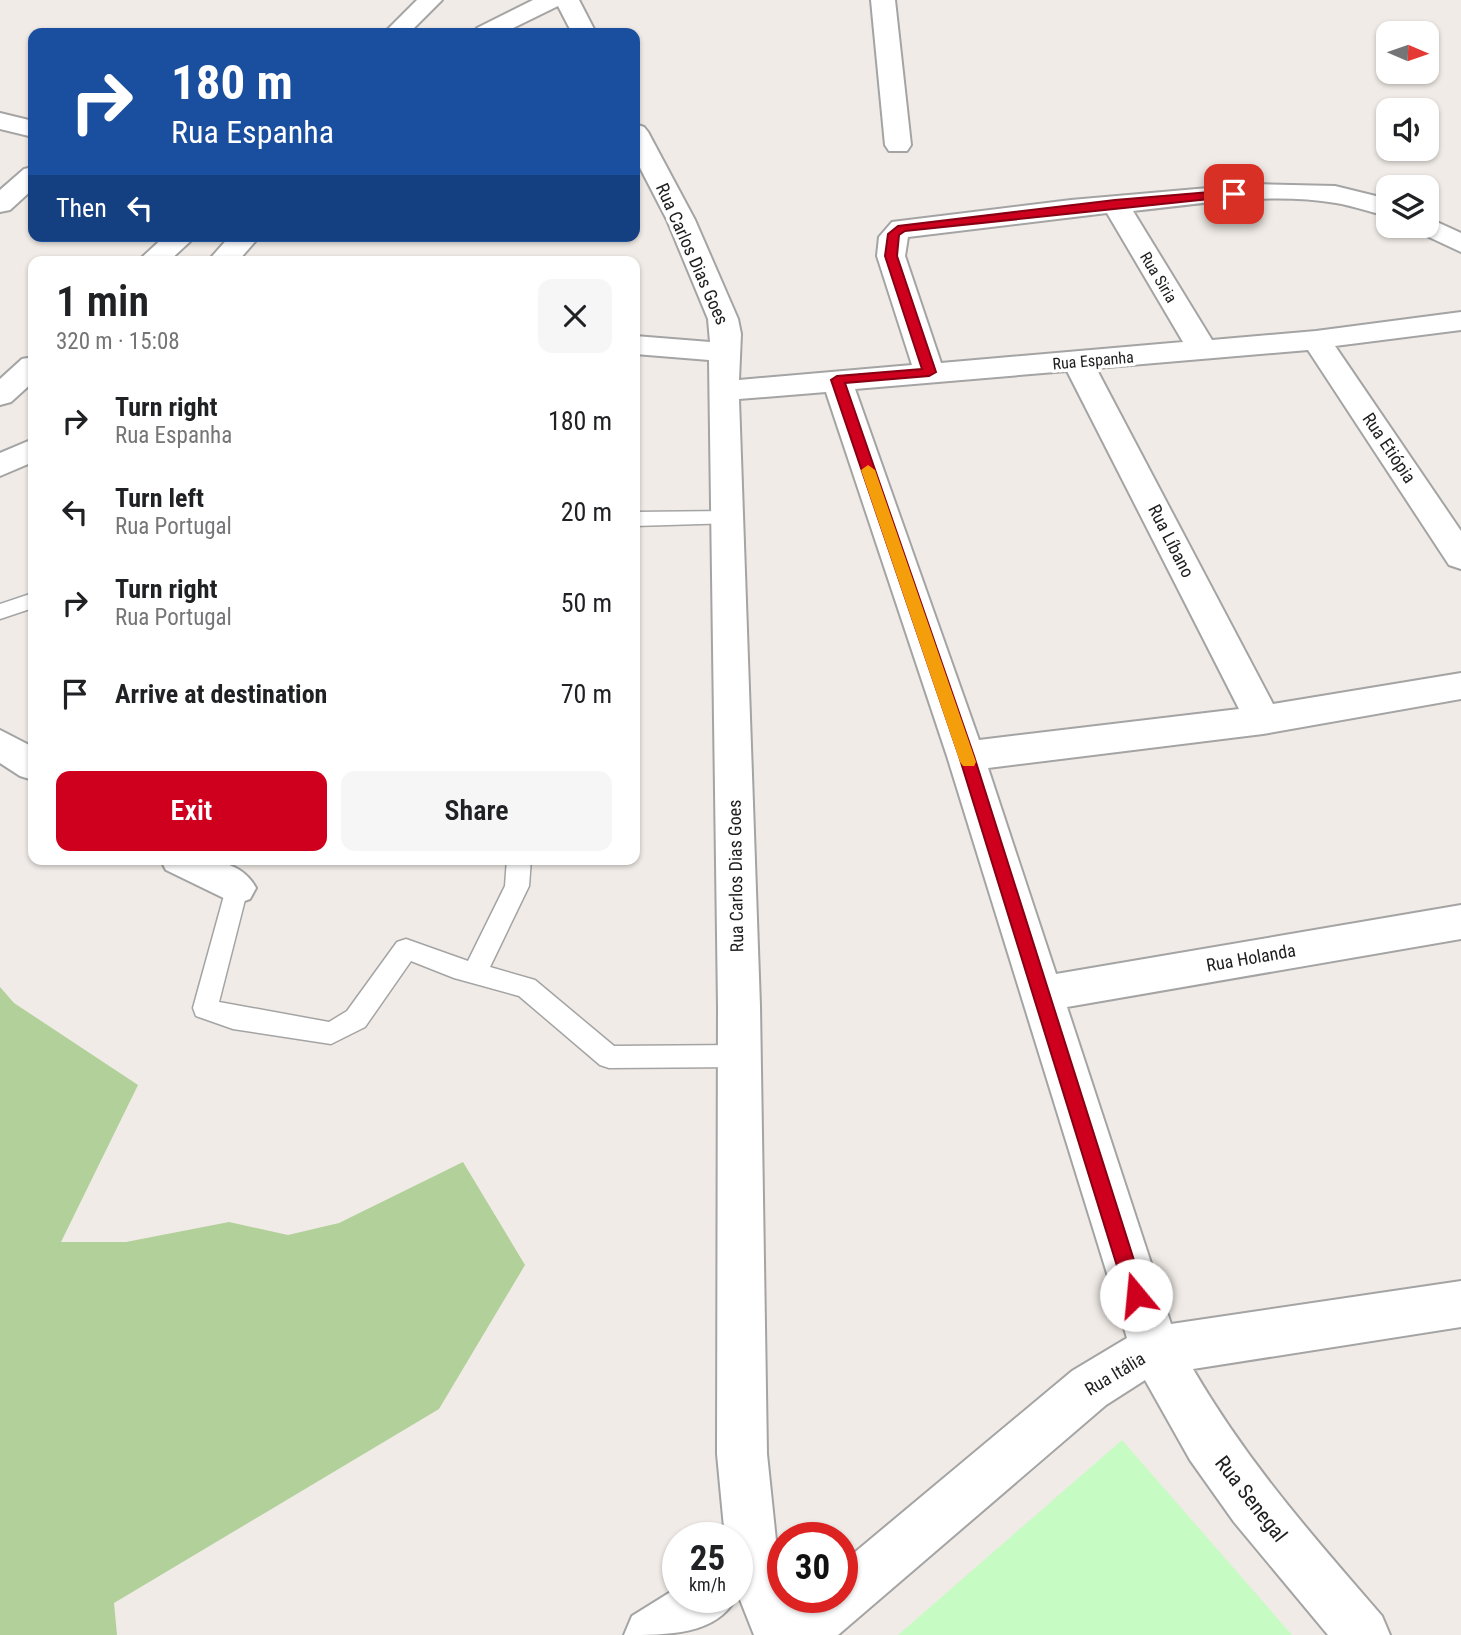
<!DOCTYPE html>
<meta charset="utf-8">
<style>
body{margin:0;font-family:"Roboto Condensed",sans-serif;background:#f6f6f6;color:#202124;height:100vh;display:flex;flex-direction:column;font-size:26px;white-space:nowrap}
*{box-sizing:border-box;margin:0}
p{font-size:23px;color:#757577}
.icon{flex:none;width:38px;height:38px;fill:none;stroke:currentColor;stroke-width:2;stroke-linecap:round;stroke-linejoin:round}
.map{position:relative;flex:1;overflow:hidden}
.drawer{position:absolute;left:28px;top:256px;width:612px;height:609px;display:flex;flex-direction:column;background:#fff;border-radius:14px;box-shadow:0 2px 5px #0004}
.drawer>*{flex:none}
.top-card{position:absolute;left:28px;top:28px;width:612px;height:214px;border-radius:14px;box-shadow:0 2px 5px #0004;background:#1a4fa0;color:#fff;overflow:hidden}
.needle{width:46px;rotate:92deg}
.fabs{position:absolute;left:1376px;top:21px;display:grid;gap:14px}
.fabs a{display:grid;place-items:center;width:63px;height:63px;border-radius:14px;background:#fff;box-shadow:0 2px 5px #0004;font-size:35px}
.speed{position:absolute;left:662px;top:1522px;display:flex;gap:14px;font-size:35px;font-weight:700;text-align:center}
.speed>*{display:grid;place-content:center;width:91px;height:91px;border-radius:50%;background:#fff;box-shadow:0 2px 5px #0004;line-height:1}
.speed small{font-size:18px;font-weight:400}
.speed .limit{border:10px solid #d22;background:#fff;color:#111}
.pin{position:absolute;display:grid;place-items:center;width:60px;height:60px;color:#fff;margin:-30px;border-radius:14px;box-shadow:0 4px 10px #0006}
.me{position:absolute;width:77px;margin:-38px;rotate:343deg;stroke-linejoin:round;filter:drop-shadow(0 0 5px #0008)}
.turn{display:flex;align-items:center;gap:24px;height:147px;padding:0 28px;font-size:32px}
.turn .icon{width:91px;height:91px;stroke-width:2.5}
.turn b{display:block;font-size:49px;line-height:60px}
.then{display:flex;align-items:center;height:66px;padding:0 28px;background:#0003;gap:14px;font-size:26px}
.round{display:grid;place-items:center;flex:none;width:74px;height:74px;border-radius:14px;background:#f6f6f6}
.overview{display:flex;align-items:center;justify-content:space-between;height:119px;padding:0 28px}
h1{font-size:42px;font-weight:600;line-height:52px}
.primary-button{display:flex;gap:14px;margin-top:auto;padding:14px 28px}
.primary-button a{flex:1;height:80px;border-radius:14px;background:#cf001d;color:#fff;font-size:28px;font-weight:600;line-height:80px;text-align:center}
.primary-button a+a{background:#f6f6f6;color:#202124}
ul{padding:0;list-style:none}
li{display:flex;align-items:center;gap:21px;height:91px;padding:0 28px}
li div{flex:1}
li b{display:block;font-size:26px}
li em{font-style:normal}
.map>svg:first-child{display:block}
</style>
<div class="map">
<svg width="1461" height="1635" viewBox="0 0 1461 1635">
<rect width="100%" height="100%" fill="#f0ebe6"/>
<path fill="#b1d09a" d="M0,987L14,1003L138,1085L61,1242H126L229,1222L288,1235L339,1223L463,1162L525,1265L439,1409L114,1603L117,1635H0Z"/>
<path fill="#c6fbc3" d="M1122,1440L1292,1635H898Z"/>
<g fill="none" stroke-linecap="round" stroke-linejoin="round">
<defs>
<path id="service" d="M727,511L734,513L737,518L734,523L635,526V512Z
M33,593V608L0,619V604Z
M507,859H531L529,886L490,967L535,980L614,1046L739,1045L748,1048L752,1056L748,1064L739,1067L609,1068L600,1065L519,996L454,978L411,961L365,1027L331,1044L233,1029L196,1016L193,1008L228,881L236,878L244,881L248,888L219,1002L329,1022L347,1011L397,942L406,939L468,961L505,886Z"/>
<path id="minor" d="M417,0H442L409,33H384Z
M533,0H579L596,33H572L558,6L503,33H473L477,28Z
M871,0H895L911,145L907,151H889L885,145Z
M0,113L33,121V137L0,129Z
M635,124L644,127L648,132L695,220L738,319L741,334L739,380L912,365L877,256L879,237L892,222L1071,200L1254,184L1335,186L1388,199V216C1370,212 1354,206 1336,203C1270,192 1199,204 1133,211L1212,340L1316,331L1461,312V330L1335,346L1461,531V569L1449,565L1308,350L1096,368L1273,704L1461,673V699L1263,734L988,768L1056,974L1461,905V939L1067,1007L1171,1324L1461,1281V1327L1193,1369C1248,1463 1311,1534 1382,1616L1390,1635H1328L1234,1522L1190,1460L1145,1380L1106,1405L838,1635H754L737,1592V1538H725L717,1454L718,1006L709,360L635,354V336L710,342L708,319L667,220L635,158ZM1107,213L1183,342L941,363L905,256L908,237ZM1067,371L1239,709L979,740L855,389ZM826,392L947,756L1127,1338L1072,1371L842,1563V1598H800L794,1603L792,1598H782L767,1454L760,1006L739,399Z
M33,167V189L10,210L0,212V190L24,169Z
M1426,217L1461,233V252L1416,231L1413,226H1426Z
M165,236H196L169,261H138Z
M230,236H260L238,261H208Z
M33,357V382L11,402L0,405V379L22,359Z
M33,439V462L0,476V453Z
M0,730L33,747V780L20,776L0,763Z
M160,859C193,859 238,854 256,888L250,899L236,904L166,870Z
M677,1588V1598H736C716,1635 668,1635 624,1635L632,1616Z"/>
</defs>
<use href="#service" stroke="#a4a4a4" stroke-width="3"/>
<use href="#minor" stroke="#a4a4a4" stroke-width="4"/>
<use href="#service" fill="#fff" fill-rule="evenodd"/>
<use href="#minor" fill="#fff" fill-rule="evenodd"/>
</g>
<path fill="#cf001d" stroke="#870013" stroke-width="2" d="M1234,190L1240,194L1238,196L905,231L899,235L897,256L936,372L929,376L845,383L974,756L1145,1295L1142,1302L1136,1304L1129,1302L1126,1295L959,756L831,380L837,376L922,369L885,256L888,234L898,226L1115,200Z"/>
<path fill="#f59e0b" d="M868,465L875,470L976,762L974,766H963L960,762L861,470Z"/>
<g text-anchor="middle" stroke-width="7" stroke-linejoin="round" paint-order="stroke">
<g font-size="16" fill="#202020" stroke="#fff">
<text transform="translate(1159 277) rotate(59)" y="6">Rua Siria</text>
<text transform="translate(1093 360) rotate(-5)" y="6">Rua Espanha</text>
</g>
<g font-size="18" fill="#202020" stroke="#fff">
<text transform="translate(692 254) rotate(66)" y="6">Rua Carlos Dias Goes</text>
<text transform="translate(1389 448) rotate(56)" y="6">Rua Etiópia</text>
<text transform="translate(1171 541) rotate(63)" y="6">Rua Líbano</text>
<text transform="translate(736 876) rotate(-91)" y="6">Rua Carlos Dias Goes</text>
<text transform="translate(1251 958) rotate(-10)" y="6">Rua Holanda</text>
<text transform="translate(1115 1374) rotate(-31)" y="6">Rua Itália</text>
</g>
<g font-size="21" fill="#202020" stroke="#fff">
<text transform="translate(1251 1499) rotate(52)" y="7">Rua Senegal</text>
</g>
</g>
</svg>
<div class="fabs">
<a><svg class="needle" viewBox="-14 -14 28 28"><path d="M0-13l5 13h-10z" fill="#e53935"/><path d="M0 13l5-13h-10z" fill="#757577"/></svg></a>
<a><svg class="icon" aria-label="sound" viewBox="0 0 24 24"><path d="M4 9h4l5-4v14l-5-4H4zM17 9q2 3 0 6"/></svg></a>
<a><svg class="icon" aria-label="layers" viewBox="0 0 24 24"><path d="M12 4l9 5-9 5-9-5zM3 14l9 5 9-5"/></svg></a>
</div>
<div class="speed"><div>25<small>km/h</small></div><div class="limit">30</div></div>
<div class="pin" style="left:1234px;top:194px;background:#d93025"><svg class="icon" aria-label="arrive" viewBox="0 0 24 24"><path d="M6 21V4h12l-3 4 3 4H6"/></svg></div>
<svg class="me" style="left:1136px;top:1295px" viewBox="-20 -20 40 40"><circle r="19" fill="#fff"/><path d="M0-13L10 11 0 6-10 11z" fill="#cf001d"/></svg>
<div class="top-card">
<div class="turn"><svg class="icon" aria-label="right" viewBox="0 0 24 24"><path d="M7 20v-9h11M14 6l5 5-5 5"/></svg><div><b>180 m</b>Rua Espanha</div></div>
<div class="then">Then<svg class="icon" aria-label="left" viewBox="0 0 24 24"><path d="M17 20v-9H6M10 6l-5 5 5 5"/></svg></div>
</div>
<section class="drawer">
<div class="overview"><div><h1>1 min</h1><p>320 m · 15:08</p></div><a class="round"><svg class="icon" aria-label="close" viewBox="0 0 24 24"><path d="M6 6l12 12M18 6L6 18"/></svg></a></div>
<ul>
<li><svg class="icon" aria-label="right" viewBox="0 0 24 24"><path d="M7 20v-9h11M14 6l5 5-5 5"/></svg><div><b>Turn right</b><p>Rua Espanha</p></div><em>180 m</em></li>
<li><svg class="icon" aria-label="left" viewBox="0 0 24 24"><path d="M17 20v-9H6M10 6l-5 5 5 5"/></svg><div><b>Turn left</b><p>Rua Portugal</p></div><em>20 m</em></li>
<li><svg class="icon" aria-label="right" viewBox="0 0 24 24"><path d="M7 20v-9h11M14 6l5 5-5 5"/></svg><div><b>Turn right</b><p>Rua Portugal</p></div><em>50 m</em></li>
<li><svg class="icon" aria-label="arrive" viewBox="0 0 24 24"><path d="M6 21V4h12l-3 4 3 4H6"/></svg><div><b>Arrive at destination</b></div><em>70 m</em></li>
</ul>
<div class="primary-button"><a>Exit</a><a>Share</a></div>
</section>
</div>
